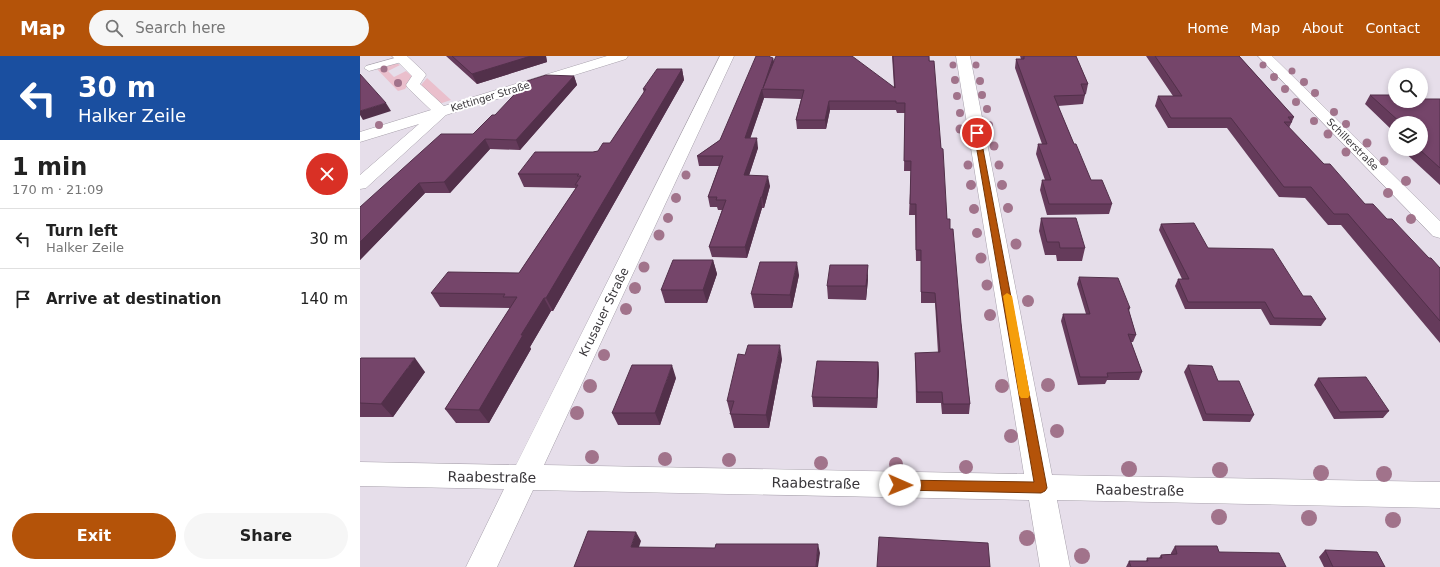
<!DOCTYPE html>
<meta charset="utf-8">
<style>
body{margin:0;font-family:"DejaVu Sans",sans-serif;background:#f6f6f6;color:#222;height:100vh;display:flex;flex-direction:column;font-size:15px;white-space:nowrap}
*{box-sizing:border-box;margin:0}
p{font-size:13px;color:#767676}
.icon{flex:none;width:22px;height:22px;fill:none;stroke:currentColor;stroke-width:2;stroke-linecap:round;stroke-linejoin:round}
.map{position:relative;flex:1;overflow:hidden}
.details{display:flex;flex-direction:column;background:#fff;width:360px}
.details>*{flex:none}
.guide{background:#1a4fa0;color:#fff;overflow:hidden}
.tools{position:absolute;left:1028px;top:12px;display:grid;gap:8px}
.tools a{display:grid;place-items:center;width:40px;height:40px;border-radius:50%;background:#fff;box-shadow:0 2px 6px #0003;font-size:20px}
.pin{position:absolute;display:grid;place-items:center;width:34px;height:34px;color:#fff;margin:-17px;border:2px solid #fff;border-radius:50%;box-shadow:0 1px 4px #0007}
.me{position:absolute;width:44px;margin:-22px;rotate:91deg;stroke-linejoin:round;filter:drop-shadow(0 0 3px #0008)}
.turn{display:flex;align-items:center;gap:14px;height:84px;padding:0 12px;font-size:18px}
.turn .icon{width:52px;height:52px;stroke-width:2.5}
.turn b{display:block;font-size:28px;line-height:34px}
.round{display:grid;place-items:center;flex:none;width:42px;height:42px;border-radius:21px;background:#f6f6f6}
.summary{display:flex;align-items:center;justify-content:space-between;height:68px;padding:0 12px}
h1{font-size:24px;font-weight:700;line-height:30px}
.action{display:flex;gap:8px;margin-top:auto;padding:8px 12px}
.action a{flex:1;height:46px;border-radius:24px;background:#b45309;color:#fff;font-size:16px;font-weight:700;line-height:46px;text-align:center}
.action a+a{background:#f6f6f6;color:#222}
ul{padding:0;list-style:none}
li{display:flex;align-items:center;gap:12px;height:60px;padding:0 12px;border-top:1px solid #e0e0e0}
li div{flex:1}
li b{display:block;font-size:15px}
li em{font-style:normal}
header{display:flex;align-items:center;gap:24px;box-sizing:border-box;height:56px;padding:0 20px;background:#b45309;color:#fff}
header strong{font-size:19px}
nav{display:flex;gap:22px;margin-inline-start:auto;font-size:14px}
.search{width:280px;height:36px;background:#f6f6f6;display:flex;align-items:center;gap:10px;box-sizing:border-box;padding:0 14px;border-radius:22px;color:#767676;font-size:15px}
main{display:flex;flex:1;min-height:0}
.map>svg:first-child{display:block}
</style>
<header>
<strong>Map</strong>
<div class="search"><svg class="icon" aria-label="search" viewBox="0 0 24 24"><circle cx="10" cy="10" r="6"/><path d="M15 15l6 6"/></svg>Search here</div>
<nav><a>Home</a><a>Map</a><a>About</a><a>Contact</a></nav>
</header>
<main>
<section class="details">
<div class="guide">
<div class="turn"><svg class="icon" aria-label="left" viewBox="0 0 24 24"><path d="M17 20v-9H6M10 6l-5 5 5 5"/></svg><div><b>30 m</b>Halker Zeile</div></div>
</div>
<div class="summary"><div><h1>1 min</h1><p>170 m · 21:09</p></div><a class="round" style="background:#d93025;color:#fff"><svg class="icon" aria-label="close" viewBox="0 0 24 24"><path d="M6 6l12 12M18 6L6 18"/></svg></a></div>
<ul>
<li><svg class="icon" aria-label="left" viewBox="0 0 24 24"><path d="M17 20v-9H6M10 6l-5 5 5 5"/></svg><div><b>Turn left</b><p>Halker Zeile</p></div><em>30 m</em></li>
<li><svg class="icon" aria-label="arrive" viewBox="0 0 24 24"><path d="M6 21V4h12l-3 4 3 4H6"/></svg><div><b>Arrive at destination</b></div><em>140 m</em></li>
</ul>
<div class="action"><a>Exit</a><a>Share</a></div>
</section>
<div class="map">
<svg width="1080" height="511" viewBox="0 0 1080 511">
<rect width="100%" height="100%" fill="#e6deea"/>
<path fill="#eabfcc" d="M32,8H38L40,9L28,15L34,21L46,15L53,21L45,33L38,35L17,13Z
M67,22L91,44L79,48L61,29Z"/>
<g fill="none" stroke-linecap="round" stroke-linejoin="round">
<defs>
<path id="service" d="M42,0L47,3L45,5L9,15L4,12L6,10Z"/>
<path id="minor" d="M32,0H47L64,16L66,19L60,28L84,50L247,0H268L266,3L86,59L6,132L0,133V119L59,68L0,86V76L71,54L48,32L46,29L52,20Z
M360,0H374L184,409L664,418L596,0H610L692,419L1080,426V452L697,444L710,511H680L669,444L173,434L137,511H106L144,433L0,430V406L156,409Z
M898,0H912L1080,165V182L1073,180Z"/>
</defs>
<use href="#service" stroke="#a7a0ab" stroke-width="1"/>
<use href="#minor" stroke="#a7a0ab" stroke-width="1"/>
<use href="#service" fill="#fff" fill-rule="evenodd"/>
<use href="#minor" fill="#fff" fill-rule="evenodd"/>
</g>
<g fill="#a1738b">
<circle cx="593" cy="9" r="3.5"/>
<circle cx="616" cy="9" r="3.5"/>
<circle cx="903" cy="9" r="3.5"/>
<circle cx="24" cy="13" r="3.5"/>
<circle cx="932" cy="15" r="3.5"/>
<circle cx="914" cy="21" r="4"/>
<circle cx="595" cy="24" r="4"/>
<circle cx="620" cy="25" r="4"/>
<circle cx="944" cy="26" r="4"/>
<circle cx="38" cy="27" r="4"/>
<circle cx="925" cy="33" r="4"/>
<circle cx="955" cy="37" r="4"/>
<circle cx="622" cy="39" r="4"/>
<circle cx="597" cy="40" r="4"/>
<circle cx="936" cy="46" r="4"/>
<circle cx="627" cy="53" r="4"/>
<circle cx="974" cy="56" r="4"/>
<circle cx="600" cy="57" r="4"/>
<circle cx="954" cy="65" r="4"/>
<circle cx="986" cy="68" r="4"/>
<circle cx="19" cy="69" r="4"/>
<circle cx="629" cy="69" r="4"/>
<circle cx="600" cy="73" r="4.5"/>
<circle cx="968" cy="78" r="4.5"/>
<circle cx="1007" cy="87" r="4.5"/>
<circle cx="634" cy="90" r="4.5"/>
<circle cx="986" cy="96" r="4.5"/>
<circle cx="1024" cy="105" r="4.5"/>
<circle cx="608" cy="109" r="4.5"/>
<circle cx="639" cy="109" r="4.5"/>
<circle cx="326" cy="119" r="4.5"/>
<circle cx="1046" cy="125" r="5"/>
<circle cx="611" cy="129" r="5"/>
<circle cx="642" cy="129" r="5"/>
<circle cx="1028" cy="137" r="5"/>
<circle cx="316" cy="142" r="5"/>
<circle cx="648" cy="152" r="5"/>
<circle cx="614" cy="153" r="5"/>
<circle cx="308" cy="162" r="5"/>
<circle cx="1051" cy="163" r="5"/>
<circle cx="617" cy="177" r="5"/>
<circle cx="299" cy="179" r="5.5"/>
<circle cx="656" cy="188" r="5.5"/>
<circle cx="621" cy="202" r="5.5"/>
<circle cx="284" cy="211" r="5.5"/>
<circle cx="627" cy="229" r="5.5"/>
<circle cx="275" cy="232" r="6"/>
<circle cx="668" cy="245" r="6"/>
<circle cx="266" cy="253" r="6"/>
<circle cx="630" cy="259" r="6"/>
<circle cx="244" cy="299" r="6"/>
<circle cx="688" cy="329" r="7"/>
<circle cx="230" cy="330" r="7"/>
<circle cx="642" cy="330" r="7"/>
<circle cx="217" cy="357" r="7"/>
<circle cx="697" cy="375" r="7"/>
<circle cx="651" cy="380" r="7"/>
<circle cx="232" cy="401" r="7"/>
<circle cx="305" cy="403" r="7"/>
<circle cx="369" cy="404" r="7"/>
<circle cx="461" cy="407" r="7"/>
<circle cx="536" cy="408" r="7"/>
<circle cx="606" cy="411" r="7"/>
<circle cx="769" cy="413" r="8"/>
<circle cx="860" cy="414" r="8"/>
<circle cx="961" cy="417" r="8"/>
<circle cx="1024" cy="418" r="8"/>
<circle cx="859" cy="461" r="8"/>
<circle cx="949" cy="462" r="8"/>
<circle cx="1033" cy="464" r="8"/>
<circle cx="667" cy="482" r="8"/>
<circle cx="722" cy="500" r="8"/>
</g>
<path fill="#653b5b" d="M86,0H186L187,6L117,28Z
M532,0H569L581,92L587,163L601,267L610,348L609,358H582L581,347H556L555,297H578L575,247H561V205H556L555,159H549L551,115H544L545,57H537L536,54H470L466,73H437L436,64L441,43L404,42L390,82L398,92L389,119L410,130L404,152H402L387,202L352,201L349,191L362,154H358L357,151H350L348,141L359,110H339L337,100L360,84L413,2L414,6L534,31Z
M660,0H716L728,28L726,38H725V39L723,48L698,50L714,88L731,124L752,148L749,158L687,159L680,134L682,124H685L676,98L678,88H682L655,12L656,3H661Z
M786,0H879L934,61L929,72L964,108L1005,148L1027,163L1069,202L1080,212V287L981,169H968L945,142L919,141L867,72H808L795,50L798,40H813Z
M322,13L324,24L193,255H191L170,291L171,293L129,367H96L85,353L150,252L80,251L71,237L159,217L216,132L164,131L158,118L233,96L238,95L250,87L284,37L283,33Z
M214,20L217,29L160,94L130,93L90,137H65L0,204V151L113,78L135,59Z
M1010,39L1065,43H1080V129L1041,93H1061V67H1035V77L1005,48Z
M1035,80V87L1032,85Z
M681,162L725,192L722,205H697L696,199H685L679,175Z
M801,168L848,192L943,240L966,263L961,270L910,269L901,253H825L815,230L818,223H822L799,174Z
M353,204L357,218L347,247H305L301,234Z
M439,219L432,252H394L391,238Z
M719,221L770,252L769,255L776,279L773,286H771L782,316L779,324H747L745,328L718,329L701,265L703,258H726L717,228Z
M508,223L506,244L468,243L467,230Z
M0,303L65,316L33,361H0Z
M422,303L409,372H374L367,345Z
M518,306L519,316L517,352L453,351L452,341Z
M828,309L894,359L890,366L843,365L824,316Z
M316,322L300,369H258L252,357Z
M958,322L1029,355L1023,362L974,363L954,329Z
M815,490L859,496L926,511H766L769,505H786L787,502H799L801,499L811,498V497Z
M965,494L1025,511H964L959,501Z"/>
<path fill="#52304a" d="M171,0H186L187,6L117,28L112,18Z
M413,2L415,11L403,33Z
M322,13L324,24L193,255L186,242Z
M214,20L217,29L160,94L156,84Z
M402,33L404,42L387,92L385,82Z
M469,45L470,54L466,73L465,64Z
M26,47L31,55L3,64L0,59V55Z
M397,82L398,92L386,129L384,119Z
M125,83L130,93L90,137L84,126Z
M408,120L410,130L404,152L402,141Z
M59,127L65,137L0,204V186Z
M401,141L402,152L387,202L385,191Z
M353,204L357,218L347,247L343,234Z
M437,206L439,219L432,252L430,239Z
M508,209V223L506,244V230Z
M184,242L191,255L170,291L171,293L129,367L119,354L161,279Z
M420,289L422,303L409,372L406,359Z
M55,302L65,316L33,361L21,348Z
M518,306L519,316L517,352V342Z
M312,309L316,322L300,369L295,357Z
M276,476L281,485L276,500L271,491Z
M458,488L460,497L458,511H456Z"/>
<path fill="#75456a" stroke="#52304a" d="M92,0H171L112,18Z
M396,0H408L413,2L403,32L416,0H492L535,32L533,0H569V5H574L581,92L583,93L587,163H590V173H593L601,267L610,348H583L582,336H557L555,297L580,296L575,237L561,236V194H556V148H550L551,105H544L545,47H536V45H469L465,64H436L444,34L402,33L385,82H397L384,119L408,120L402,141H401L385,191H349L366,144H356L357,141H348L363,100H337L360,84Z
M664,0H716L728,28H721L725,39L694,40L714,88H716L731,124H742L752,148H689L682,124H691L678,88H687L656,3H664Z
M795,0H879L934,61H928L932,66H924L964,108H970L1005,148H1013L1027,163H1032L1069,202H1071L1080,212V265L988,158H974L951,131H924L871,62H811L798,40H822Z
M297,13H322L186,242H184L161,279H163L119,354L85,353L157,241H143L145,238L71,237L88,216L159,217L218,129H215L221,120H217L219,118H158L175,96H233L238,95L243,87H250L286,33H283Z
M0,18L26,47L0,55Z
M186,19L214,20L156,84L125,83L84,126L59,127L0,186V151L81,78H113L132,59H135L167,25Z
M1010,39H1035V45H1061V39L1065,43H1080V112L1059,93H1061V67H1041Z
M681,162H716L725,192H700L699,186H687Z
M834,167L848,192L913,193L943,240H951L966,263L914,262L905,246H828L818,223H829L801,168Z
M313,204H353L343,234H301Z
M400,206H437L430,239L391,238Z
M470,209H508L506,230H467Z
M719,221L758,222L770,252H768L776,279L768,278L782,316L747,317L748,321H720L703,258H730Z
M388,289H420L406,359L370,358L374,345H367L378,298L385,299Z
M1,302H55L21,348L0,347V303Z
M457,305L518,306L517,342L452,341Z
M272,309H312L295,357H252Z
M828,309L852,310L858,325H879L894,359L846,358Z
M1006,321L1029,355L980,356L958,322Z
M228,475L276,476L271,491L355,492L356,488H458L456,511H214Z
M519,481L628,487L630,511H517Z
M815,490H857L859,496L919,497L926,511H771L769,505H788L787,502H802L801,499L817,498Z
M965,494L1017,496L1025,511H973Z"/>
<path fill="#b45309" stroke="#753606" d="M617,75L620,77L687,432L685,435L681,437L540,434L535,432L534,429L535,425L540,424L674,426L614,77Z"/>
<path fill="#f59e0b" d="M647,237L652,240L670,339L668,342H661L659,339L643,240Z"/>
<g text-anchor="middle" stroke-width="4" stroke-linejoin="round" paint-order="stroke">
<g font-size="10" fill="#39363a" stroke="#fff">
<text transform="translate(130 40) rotate(-17)" y="4">Kettinger Straße</text>
<text transform="translate(993 88) rotate(45)" y="4">Schillerstraße</text>
</g>
<g font-size="12" fill="#39363a" stroke="#fff">
<text transform="translate(244 256) rotate(-64)" y="4">Krusauer Straße</text>
</g>
<g font-size="14" fill="#39363a" stroke="#fff">
<text transform="translate(132 421) rotate(1)" y="5">Raabestraße</text>
<text transform="translate(456 427) rotate(1)" y="5">Raabestraße</text>
<text transform="translate(780 434) rotate(1)" y="5">Raabestraße</text>
</g>
</g>
</svg>
<div class="tools">
<a><svg class="icon" aria-label="search" viewBox="0 0 24 24"><circle cx="10" cy="10" r="6"/><path d="M15 15l6 6"/></svg></a>
<a><svg class="icon" aria-label="layers" viewBox="0 0 24 24"><path d="M12 4l9 5-9 5-9-5zM3 14l9 5 9-5"/></svg></a>
</div>
<div class="pin" style="left:617px;top:77px;background:#d93025"><svg class="icon" aria-label="arrive" viewBox="0 0 24 24"><path d="M6 21V4h12l-3 4 3 4H6"/></svg></div>
<svg class="me" style="left:540px;top:429px" viewBox="-20 -20 40 40"><circle r="19" fill="#fff"/><path d="M0-13L10 11 0 6-10 11z" fill="#b45309"/></svg>
</div>
</main>
